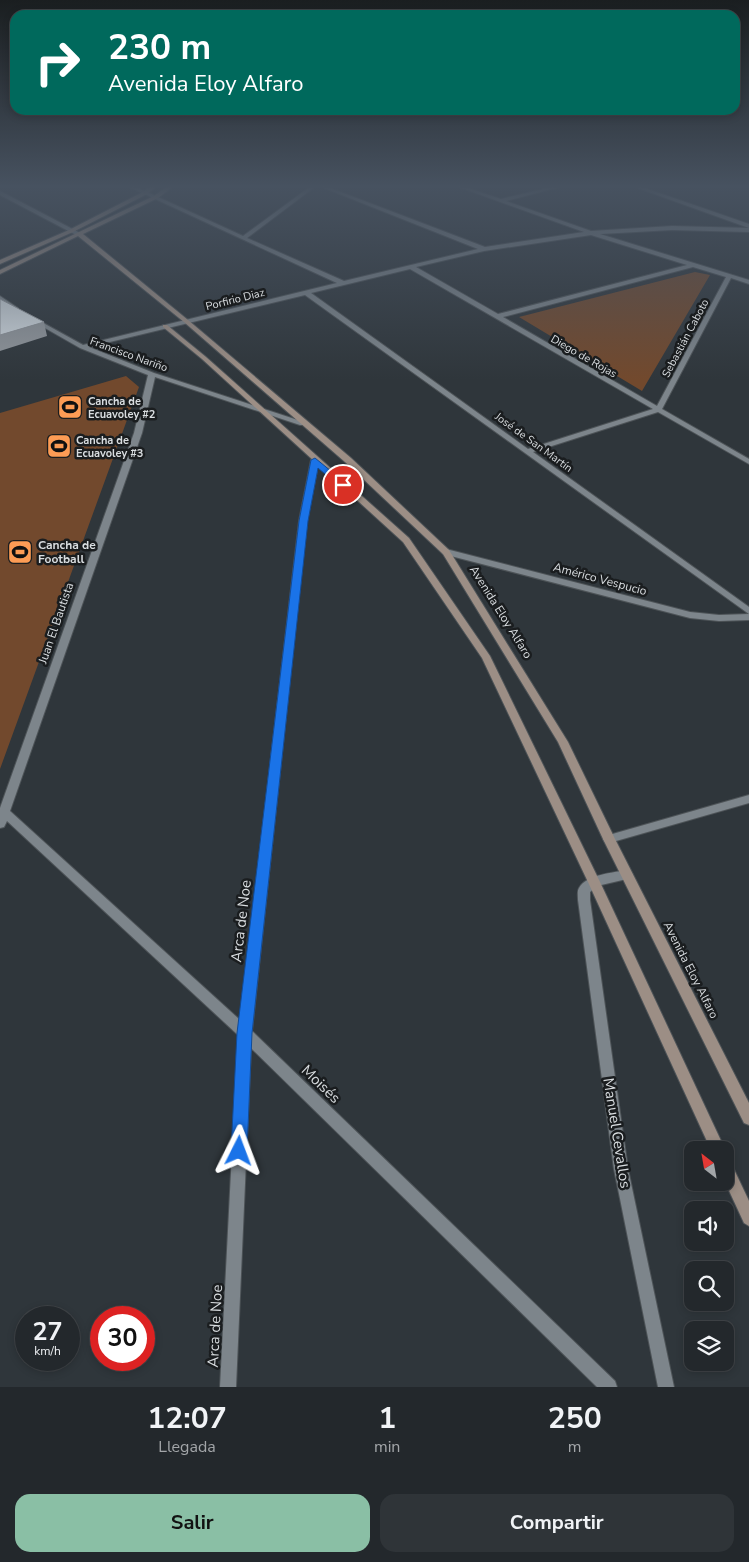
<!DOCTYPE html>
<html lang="es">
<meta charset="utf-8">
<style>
body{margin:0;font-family:"Nunito Sans",sans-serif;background:#2f3438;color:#f1f3f6;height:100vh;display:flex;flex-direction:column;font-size:19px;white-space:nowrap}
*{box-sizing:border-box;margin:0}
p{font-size:16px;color:#a3a6a9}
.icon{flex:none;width:28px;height:28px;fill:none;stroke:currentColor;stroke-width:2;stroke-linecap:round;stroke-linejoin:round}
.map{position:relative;height:1387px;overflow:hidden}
.sheet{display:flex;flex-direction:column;background:#23282c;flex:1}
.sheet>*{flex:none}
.guide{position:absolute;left:10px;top:10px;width:730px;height:105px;border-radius:15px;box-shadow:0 2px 8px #0003,0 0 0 1px #404448;background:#00695c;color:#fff;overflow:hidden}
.needle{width:32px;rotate:329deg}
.controls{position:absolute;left:684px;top:1141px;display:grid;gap:10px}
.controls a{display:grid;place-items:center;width:50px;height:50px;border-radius:10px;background:#23282c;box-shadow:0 2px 8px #0003,0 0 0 1px #404448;font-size:25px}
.speed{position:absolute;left:15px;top:1306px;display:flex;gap:10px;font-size:25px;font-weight:700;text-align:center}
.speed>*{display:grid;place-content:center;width:65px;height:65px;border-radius:50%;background:#23282c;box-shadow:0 2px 8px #0003,0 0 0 1px #404448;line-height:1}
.speed small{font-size:12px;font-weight:400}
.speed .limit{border:8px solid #d22;background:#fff;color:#111}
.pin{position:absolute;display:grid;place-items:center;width:42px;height:42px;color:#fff;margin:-21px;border:2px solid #fff;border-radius:50%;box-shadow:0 1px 5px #0007}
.me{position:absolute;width:55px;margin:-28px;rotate:3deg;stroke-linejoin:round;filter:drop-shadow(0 0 4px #0008)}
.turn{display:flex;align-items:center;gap:18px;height:105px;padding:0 15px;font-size:22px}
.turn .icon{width:65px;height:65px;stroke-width:2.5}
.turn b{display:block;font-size:35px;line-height:42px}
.eta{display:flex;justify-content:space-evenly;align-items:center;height:85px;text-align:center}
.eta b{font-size:30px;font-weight:700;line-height:35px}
.cta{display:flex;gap:10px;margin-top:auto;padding:10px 15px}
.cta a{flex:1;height:58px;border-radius:15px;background:#8abfa5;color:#111;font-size:20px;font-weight:700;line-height:58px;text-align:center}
.cta a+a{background:#2f3438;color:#f1f3f6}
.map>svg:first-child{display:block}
</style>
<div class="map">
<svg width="749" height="1387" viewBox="0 0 749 1387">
<rect width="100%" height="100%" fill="#2f363b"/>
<path fill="#72492d" d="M695,272L710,275L642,391L519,317Z
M126,376L139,387L0,769V413Z"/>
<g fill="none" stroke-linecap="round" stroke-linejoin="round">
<defs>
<path id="street" d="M127,186H134L243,236L311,186H316L247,238L344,281L478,249L319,186H325L485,247L584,232L456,186H462L501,199L556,186H564L506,201L591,231L672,226L749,228V232L672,230L600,234L749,280V284L731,278L662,409L749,459V464L658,412L533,452L749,607V614L305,295L89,347L154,373L307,423L306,425H300L155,377L142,433L10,811L240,1020L299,521L311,460L312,458H318L319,460L307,521L252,1031L615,1381L617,1387H597L251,1048L236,1387H220L238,1035L7,821L4,827L0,828V808L134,433L148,375L80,348L31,320L36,319L83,345L337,283ZM591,235L687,265L498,314L416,267L484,251ZM693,267L726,277L657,406L503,317ZM410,269L653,409L528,449L311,293Z
M632,186H639L749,224V228Z
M0,191L82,234L83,235L78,236L0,195Z
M0,296L18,308V310H14L0,301Z
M446,549L690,612L719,615L749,614V620L719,621L690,618L443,554L442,552Z
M749,795V803L609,843L605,842L603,839L605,836L609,835Z
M627,870L631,872L633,875L631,878L597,886L590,892V900L628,1169L674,1387H658L614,1169L578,900C578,896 577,891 579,888C587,874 613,873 627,870Z"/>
<path id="secondary" d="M151,186H157L147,194L73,232L0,264V260L69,230L143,192Z
M168,186H174L158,198L83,234L188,320L351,458L449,550L568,742L615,839L749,1103V1125L744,1123L603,839L558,742L443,554L345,462L184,322L78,236L0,274V270L154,196Z
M163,325H167L206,357L409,538L490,656L600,882L723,1145L725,1150V1151L711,1150L588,882L482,658L403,542L202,359L163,327Z
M725,1159L730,1161L749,1201V1226L744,1223L725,1182Z"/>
</defs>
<use href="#street" stroke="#4d5357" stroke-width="2"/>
<use href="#secondary" stroke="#4d5357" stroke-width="2"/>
<use href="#street" fill="#7d858b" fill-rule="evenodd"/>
<use href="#secondary" fill="#9c8e85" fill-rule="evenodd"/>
</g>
<path fill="#91969b" d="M44,322L47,336L0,351V335Z"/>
<path fill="#cfd7dd" stroke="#91969b" d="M0,299L44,322L0,335Z"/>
<linearGradient id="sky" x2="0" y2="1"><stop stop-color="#1a1e20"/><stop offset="0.49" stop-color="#475260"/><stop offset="1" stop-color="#475260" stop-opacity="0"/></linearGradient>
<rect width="749" height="380" fill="url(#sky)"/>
<path fill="#1a73e8" stroke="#114b97" d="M315,458L348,485L347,487H340L318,468L308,521L252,1033L247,1151L245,1156L239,1159L233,1156L231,1151L237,1033L299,521L311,460Z"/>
<defs>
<symbol id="stadium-square" viewBox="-11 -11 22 22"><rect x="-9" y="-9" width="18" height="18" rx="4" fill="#fd9c55" stroke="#1a1d1f"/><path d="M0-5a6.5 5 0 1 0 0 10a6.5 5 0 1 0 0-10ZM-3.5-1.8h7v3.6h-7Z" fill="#111"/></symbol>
</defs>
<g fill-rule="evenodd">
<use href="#stadium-square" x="56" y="393" width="28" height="28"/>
<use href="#stadium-square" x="45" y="432" width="28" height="28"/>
<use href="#stadium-square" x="6" y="538" width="28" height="28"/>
</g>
<g text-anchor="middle" stroke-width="5" stroke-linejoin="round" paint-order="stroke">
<g font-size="11" fill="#d9dde0" stroke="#1a1d1f">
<text transform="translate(235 299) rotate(-14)" y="4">Porfirio Diaz</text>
<text transform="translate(685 338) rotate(-62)" y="4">Sebastián Caboto</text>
<text transform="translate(129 354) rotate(20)" y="4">Francisco Nariño</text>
<text transform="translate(584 356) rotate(30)" y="4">Diego de Rojas</text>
<text transform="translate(534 442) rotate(36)" y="4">José de San Martín</text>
</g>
<g font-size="11" font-weight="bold" fill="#d9dde0" stroke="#1a1d1f" text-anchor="start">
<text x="88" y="405">Cancha de<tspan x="88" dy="13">Ecuavoley #2</tspan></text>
<text x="76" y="444">Cancha de<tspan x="76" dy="13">Ecuavoley #3</tspan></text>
</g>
<g font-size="12" font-weight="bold" fill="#d9dde0" stroke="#1a1d1f" text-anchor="start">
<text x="38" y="549">Cancha de<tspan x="38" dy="14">Football</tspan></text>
</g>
<g font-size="12" fill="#d9dde0" stroke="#1a1d1f">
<text transform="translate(600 579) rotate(15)" y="4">Américo Vespucio</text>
<text transform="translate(501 612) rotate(58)" y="4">Avenida Eloy Alfaro</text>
<text transform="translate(56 623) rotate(-71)" y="4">Juan El Bautista</text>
<text transform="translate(691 970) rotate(63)" y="4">Avenida Eloy Alfaro</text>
</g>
<g font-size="15" fill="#d9dde0" stroke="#1a1d1f">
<text transform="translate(241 921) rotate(-83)" y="5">Arca de Noe</text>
<text transform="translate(321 1084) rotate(44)" y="5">Moisés</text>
<text transform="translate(617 1133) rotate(81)" y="5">Manuel Cevallos</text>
<text transform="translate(215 1326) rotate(-87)" y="5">Arca de Noe</text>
</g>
</g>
</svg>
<div class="controls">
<a><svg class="needle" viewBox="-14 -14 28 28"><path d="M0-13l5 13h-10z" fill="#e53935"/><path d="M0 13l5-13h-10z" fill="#a3a6a9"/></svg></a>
<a><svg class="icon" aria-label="sound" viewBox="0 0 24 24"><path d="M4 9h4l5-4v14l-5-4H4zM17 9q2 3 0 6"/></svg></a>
<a><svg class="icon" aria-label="search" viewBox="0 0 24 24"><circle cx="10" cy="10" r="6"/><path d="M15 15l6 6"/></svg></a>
<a><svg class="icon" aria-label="layers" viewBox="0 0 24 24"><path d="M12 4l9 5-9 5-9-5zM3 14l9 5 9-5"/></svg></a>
</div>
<div class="speed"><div>27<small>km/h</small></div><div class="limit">30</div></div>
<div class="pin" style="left:343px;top:485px;background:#d93025"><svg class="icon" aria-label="arrive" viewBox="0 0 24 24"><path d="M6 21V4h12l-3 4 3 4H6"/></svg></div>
<svg class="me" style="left:239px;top:1151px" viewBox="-20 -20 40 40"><path d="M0-17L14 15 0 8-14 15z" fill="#1a73e8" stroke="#fff" stroke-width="4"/></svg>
<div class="guide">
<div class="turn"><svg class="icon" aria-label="right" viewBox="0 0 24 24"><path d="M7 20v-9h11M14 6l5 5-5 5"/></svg><div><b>230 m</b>Avenida Eloy Alfaro</div></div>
</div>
</div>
<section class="sheet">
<div class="eta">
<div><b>12:07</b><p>Llegada</p></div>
<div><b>1</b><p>min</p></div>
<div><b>250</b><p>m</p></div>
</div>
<div class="cta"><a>Salir</a><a>Compartir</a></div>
</section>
